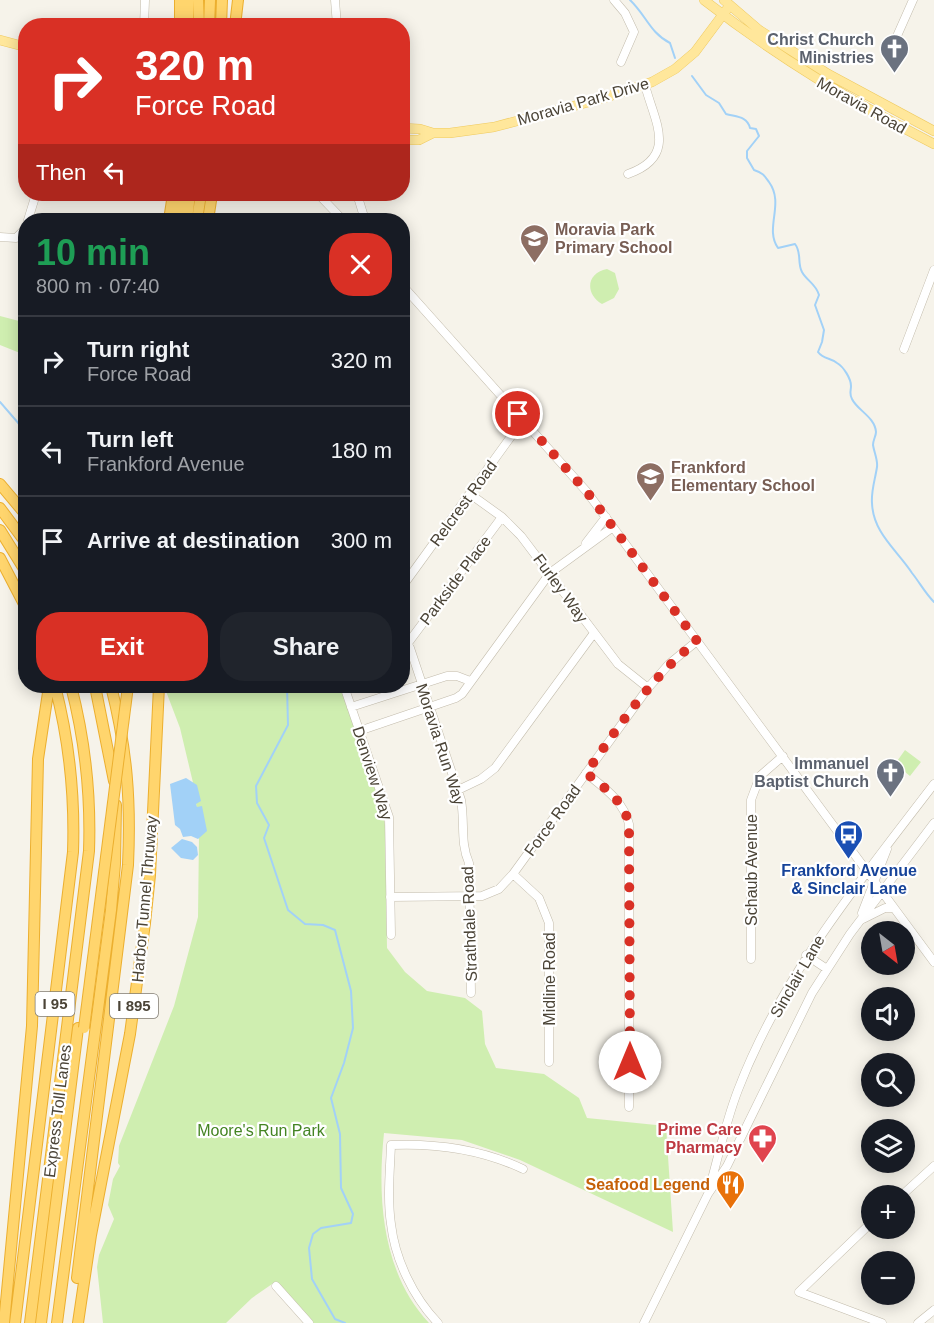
<!DOCTYPE html>
<meta charset="utf-8">
<style>
body{margin:0;font-family:Arial,sans-serif;background:#20242c;color:#f1f3f6;height:100vh;display:flex;flex-direction:column;font-size:22px;white-space:nowrap}
*{box-sizing:border-box;margin:0}
p{font-size:20px;color:#9ea1a6}
.icon{flex:none;width:33px;height:33px;fill:none;stroke:currentColor;stroke-width:2;stroke-linecap:round;stroke-linejoin:round}
.map{position:relative;flex:1;overflow:hidden}
.panel{position:absolute;left:18px;top:213px;width:392px;height:480px;display:flex;flex-direction:column;background:#171b24;border-radius:24px;box-shadow:0 3px 15px #0003}
.panel>*{flex:none}
.top-card{position:absolute;left:18px;top:18px;width:392px;height:183px;border-radius:24px;box-shadow:0 3px 15px #0003;background:#d93025;color:#fff;overflow:hidden}
.needle{width:39px;rotate:149deg}
.fabs{position:absolute;left:861px;top:921px;display:grid;gap:12px}
.fabs a{display:grid;place-items:center;width:54px;height:54px;border-radius:50%;background:#171b24;box-shadow:0 3px 15px #0003;font-size:30px}
.pin{position:absolute;display:grid;place-items:center;width:51px;height:51px;color:#fff;margin:-26px;border:3px solid #fff;border-radius:50%;box-shadow:0 2px 6px #0007}
.me{position:absolute;width:66px;margin:-33px;rotate:0deg;stroke-linejoin:round;filter:drop-shadow(0 0 4px #0008)}
.turn{display:flex;align-items:center;gap:21px;height:126px;padding:0 18px;font-size:27px}
.turn .icon{width:78px;height:78px;stroke-width:2.5}
.turn b{display:block;font-size:42px;line-height:51px}
.then{display:flex;align-items:center;height:57px;padding:0 18px;background:#0003;gap:12px;font-size:22px}
.round{display:grid;place-items:center;flex:none;width:63px;height:63px;border-radius:24px;background:#20242c}
.head{display:flex;align-items:center;justify-content:space-between;height:102px;padding:0 18px}
h1{font-size:36px;font-weight:700;line-height:45px;color:#1e9e55}
.action{display:flex;gap:12px;margin-top:auto;padding:12px 18px}
.action a{flex:1;height:69px;border-radius:24px;background:#d93025;color:#fff;font-size:24px;font-weight:700;line-height:69px;text-align:center}
.action a+a{background:#20242c;color:#f1f3f6}
ul{padding:0;list-style:none}
li{display:flex;align-items:center;gap:18px;height:90px;padding:0 18px;border-top:2px solid #363941}
li div{flex:1}
li b{display:block;font-size:22px}
li em{font-style:normal}
.map>svg:first-child{display:block}
</style>
<div class="map">
<svg width="934" height="1323" viewBox="0 0 934 1323">
<rect width="100%" height="100%" fill="#f6f3ea"/>
<path fill="#cfeeb0" d="M607,269L615,273L619,289L614,298L602,304C585,294 586,273 607,269Z
M0,316L19,321L25,318V355L0,345Z
M164,686H341L383,812L385,825L387,948L405,972L427,991L465,998L482,1011L485,1044L496,1068L544,1074L579,1098L587,1118L666,1126L673,1232L520,1160L462,1140L384,1133C377,1198 382,1273 429,1323H311L275,1282L252,1298L226,1323H103L97,1267L99,1255L114,1219L108,1205L113,1179L120,1166L118,1163L119,1146L174,1006L198,917L199,836L195,791L180,728Z
M905,750L921,762L910,776L895,764Z"/>
<path fill="#a2d1f7" d="M186,778L197,785L201,801L196,804L197,807L202,806L207,831L198,839L191,836L183,837L180,829L175,825L170,784Z
M182,839L192,842L197,847L198,855L193,860L181,858L171,848Z"/>
<g fill="none" stroke-linecap="round" stroke-linejoin="round">
<path stroke="#a2d1f7" stroke-width="2" d="M630,0C646,15 650,33 670,43L675,58
M692,76L706,95L719,103L726,114C736,117 747,116 750,128L756,129L759,136L747,151V158L754,170C763,173 764,175 769,182C785,204 764,228 778,248L795,244C802,253 797,263 802,272C807,281 816,284 819,295L815,305L824,330L822,342L818,352C823,359 831,358 837,363C844,367 851,379 851,386C851,391 849,394 852,399C857,410 875,417 876,432C876,436 873,440 873,445C874,452 878,460 877,467C875,480 871,491 872,503C873,533 897,550 912,573C920,583 925,593 934,602
M0,402L26,432
M287,686L288,725L256,786L257,803L269,825L264,838L288,910L305,924L323,925L335,930L351,991L353,1028L344,1063L331,1098L340,1134L341,1188L353,1214L351,1223L321,1228L313,1234L309,1248L312,1279L335,1319L345,1323"/>
<defs>
<path id="minor" d="M335,0L337,26
M614,0L625,13L634,32L621,62
M144,26L145,0
M897,36L913,0
M628,174C679,156 654,121 645,85
M318,194L343,220
M357,194L365,220
M28,220L36,194
M0,237L16,238L26,228
M402,285L587,492L934,962
M904,349L934,270
M470,494L502,517L521,536L618,664L648,688
M586,543L606,517
M402,587L523,420
M402,636L410,648L461,800C465,822 460,843 469,863L471,993
M408,643L502,517
M344,686L389,817L391,935
M351,707L447,676H457L470,681
M359,731L456,698L462,694L550,573L613,527
M586,773C604,788 623,800 629,824V1107
M458,790L481,779L495,768L594,633
M513,874L539,898L549,923V1062
M390,897L482,896L499,889L513,874L648,688L669,664L697,641
M862,913L887,849
M863,919L885,908H894
M806,955L827,969
M751,959V800L760,776L783,756
M710,1186C719,1154 726,1121 738,1090C782,975 860,881 934,784
M901,1196L934,1166
M872,1222L799,1292L882,1323
M276,1286L309,1323
M438,1323C413,1297 395,1259 391,1224C387,1198 390,1171 391,1145C438,1143 481,1149 523,1169
M644,1323L708,1194L727,1166L812,993L850,934L934,823
M918,1323L934,1310"/>
<path id="major" d="M704,0C778,58 851,101 934,144
M724,0L759,30L828,74L934,131
M0,40L26,47
M402,128L420,129L433,133H450L494,127L604,98L652,82L675,69L695,52L730,5
M402,140H419L433,133"/>
<path id="highway" d="M180,0V26
M198,0L199,26
M188,26V0
M209,26L210,0
M221,26L222,0
M235,26L238,0
M169,220L173,194
M179,220L182,194
M187,220L190,194
M197,220L201,194
M208,220L212,194
M0,484L26,515
M0,508L26,543
M0,530L26,572
M0,558L26,608
M95,686L114,781
M77,1278L128,865C131,800 127,749 111,686
M4,1323L32,1026L38,759L49,686
M15,1323L73,852C75,795 69,740 55,686
M30,1323L89,851C91,795 85,740 71,686
M41,1323L78,1028
M57,1323L111,910L115,864L116,805
M78,1323L91,1235L130,1034L145,923L150,875L159,686"/>
</defs>
<use href="#minor" stroke="#c3bcac" stroke-width="9"/>
<use href="#major" stroke="#efca60" stroke-width="10"/>
<use href="#highway" stroke="#ecaf2f" stroke-width="12"/>
<use href="#minor" stroke="#fff" stroke-width="8"/>
<use href="#major" stroke="#ffe79b" stroke-width="9"/>
<use href="#highway" stroke="#ffd56d" stroke-width="10"/>
<defs>
<path id="highway-bridge" d="M84,1028L128,686"/>
</defs>
<use href="#highway-bridge" stroke="#ecaf2f" stroke-width="12" stroke-linecap="butt"/>
<use href="#highway-bridge" stroke="#ffd56d" stroke-width="10"/>
</g>
<g fill="none" stroke-linecap="round" stroke-linejoin="round">
<path stroke="#d93025" stroke-width="10" stroke-dasharray="0 18" d="M518,414L587,492L697,641C650,678 620,725 586,773C605,788 623,800 629,824L630,1062"/>
</g>
<defs>
<symbol id="church-pin" viewBox="-11 -11 22 30"><path d="M0 17L-7.5 6A9.5 9.5 0 1 1 7.5 6Z" fill="#6b7280" stroke="#fff"/><path d="M-1.2-6h2.4v3.5h3.3v2.4h-3.3V6h-2.4V-.1h-3.3v-2.4h3.3Z" fill="#fff"/></symbol>
<symbol id="school-pin" viewBox="-11 -11 22 30"><path d="M0 17L-7.5 6A9.5 9.5 0 1 1 7.5 6Z" fill="#8d6e63" stroke="#fff"/><path d="M0-5L7-2L0 1L-7-2ZM-4 1L0 2.5L4 1V4Q0 6-4 4Z" fill="#fff"/></symbol>
<symbol id="bus-pin" viewBox="-11 -11 22 30"><path d="M0 17L-7.5 6A9.5 9.5 0 1 1 7.5 6Z" fill="#1a4fb4" stroke="#fff"/><path d="M-5-6H5V4H4V6H2V4H-2V6H-4V4H-5ZM-3.5-4V0h7V-4ZM-3.5 1.2v1.5H-2V1.2ZM2 1.2v1.5H3.5V1.2Z" fill="#fff"/></symbol>
<symbol id="pharmacy-pin" viewBox="-11 -11 22 30"><path d="M0 17L-7.5 6A9.5 9.5 0 1 1 7.5 6Z" fill="#e0444e" stroke="#fff"/><path d="M-2-6h4v4h4v4h-4v4h-4v-4h-4v-4h4Z" fill="#fff"/></symbol>
<symbol id="restaurant-pin" viewBox="-11 -11 22 30"><path d="M0 17L-7.5 6A9.5 9.5 0 1 1 7.5 6Z" fill="#e8710a" stroke="#fff"/><path d="M-5-6h1v4h1v-4h1v4h1v-4h1v5L-1.5 .5V6h-2V.5L-5-1ZM5-6V6H3V1.5H1.5Q1.5-4 5-6Z" fill="#fff"/></symbol>
</defs>
<g fill-rule="evenodd">
<use href="#church-pin" x="878" y="32" width="33" height="45"/>
<use href="#school-pin" x="518" y="222" width="33" height="45"/>
<use href="#school-pin" x="634" y="460" width="33" height="45"/>
<use href="#church-pin" x="874" y="756" width="33" height="45"/>
<use href="#bus-pin" x="832" y="818" width="33" height="45"/>
<use href="#pharmacy-pin" x="746" y="1122" width="33" height="45"/>
<use href="#restaurant-pin" x="714" y="1168" width="33" height="45"/>
</g>
<g text-anchor="middle" stroke-width="4.5" stroke-linejoin="round" paint-order="stroke">
<g fill="#fff" stroke="#817c73" stroke-width="1.5">
<rect x="35.5" y="992" width="39" height="24" rx="4.5"/>
<rect x="110" y="994" width="48" height="24" rx="4.5"/>
</g>
<g font-size="15" font-weight="bold" fill="#4b4437">
<text x="55" y="1009">I 95</text>
<text x="134" y="1011">I 895</text>
</g>
<g font-size="16" font-weight="bold" fill="#5b616d" stroke="#fff" text-anchor="end">
<text x="874" y="45">Christ Church<tspan x="874" dy="18">Ministries</tspan></text>
<text x="869" y="769">Immanuel<tspan x="869" dy="18">Baptist Church</tspan></text>
</g>
<g font-size="16" fill="#4b4437" stroke="#fff">
<text transform="translate(583 101) rotate(-16)" y="6">Moravia Park Drive</text>
<text transform="translate(862 105) rotate(29)" y="6">Moravia Road</text>
<text transform="translate(463 503) rotate(-54)" y="6">Relcrest Road</text>
<text transform="translate(455 580) rotate(-53)" y="6">Parkside Place</text>
<text transform="translate(561 588) rotate(54)" y="6">Furley Way</text>
<text transform="translate(441 744) rotate(72)" y="6">Moravia Run Way</text>
<text transform="translate(373 773) rotate(72)" y="6">Denview Way</text>
<text transform="translate(552 820) rotate(-54)" y="6">Force Road</text>
<text transform="translate(751 870) rotate(-90)" y="6">Schaub Avenue</text>
<text transform="translate(144 899) rotate(-85)" y="6">Harbor Tunnel Thruway</text>
<text transform="translate(469 924) rotate(-92)" y="6">Strathdale Road</text>
<text transform="translate(797 976) rotate(-60)" y="6">Sinclair Lane</text>
<text transform="translate(549 979) rotate(-90)" y="6">Midline Road</text>
<text transform="translate(57 1111) rotate(-83)" y="6">Express Toll Lanes</text>
</g>
<g font-size="16" font-weight="bold" fill="#785e54" stroke="#fff" text-anchor="start">
<text x="555" y="235">Moravia Park<tspan x="555" dy="18">Primary School</tspan></text>
<text x="671" y="473">Frankford<tspan x="671" dy="18">Elementary School</tspan></text>
</g>
<g font-size="16" font-weight="bold" fill="#164399" stroke="#fff">
<text x="849" y="876">Frankford Avenue<tspan x="849" dy="18">&amp; Sinclair Lane</tspan></text>
</g>
<g font-size="16" font-weight="bold" fill="#be3a42" stroke="#fff" text-anchor="end">
<text x="742" y="1135">Prime Care<tspan x="742" dy="18">Pharmacy</tspan></text>
</g>
<g font-size="16" fill="#448423" stroke="#fff">
<text x="261" y="1136">Moore's Run Park</text>
</g>
<g font-size="16" font-weight="bold" fill="#c56008" stroke="#fff" text-anchor="end">
<text x="710" y="1190">Seafood Legend</text>
</g>
</g>
</svg>
<div class="fabs">
<a><svg class="needle" viewBox="-14 -14 28 28"><path d="M0-13l5 13h-10z" fill="#e53935"/><path d="M0 13l5-13h-10z" fill="#9ea1a6"/></svg></a>
<a><svg class="icon" aria-label="sound" viewBox="0 0 24 24"><path d="M4 9h4l5-4v14l-5-4H4zM17 9q2 3 0 6"/></svg></a>
<a><svg class="icon" aria-label="search" viewBox="0 0 24 24"><circle cx="10" cy="10" r="6"/><path d="M15 15l6 6"/></svg></a>
<a><svg class="icon" aria-label="layers" viewBox="0 0 24 24"><path d="M12 4l9 5-9 5-9-5zM3 14l9 5 9-5"/></svg></a>
<a>+</a>
<a>−</a>
</div>
<div class="pin" style="left:518px;top:414px;background:#d93025"><svg class="icon" aria-label="arrive" viewBox="0 0 24 24"><path d="M6 21V4h12l-3 4 3 4H6"/></svg></div>
<svg class="me" style="left:630px;top:1062px" viewBox="-20 -20 40 40"><circle r="19" fill="#fff"/><path d="M0-13L10 11 0 6-10 11z" fill="#d93025"/></svg>
<div class="top-card">
<div class="turn"><svg class="icon" aria-label="right" viewBox="0 0 24 24"><path d="M7 20v-9h11M14 6l5 5-5 5"/></svg><div><b>320 m</b>Force Road</div></div>
<div class="then">Then<svg class="icon" aria-label="left" viewBox="0 0 24 24"><path d="M17 20v-9H6M10 6l-5 5 5 5"/></svg></div>
</div>
<section class="panel">
<div class="head"><div><h1>10 min</h1><p>800 m · 07:40</p></div><a class="round" style="background:#d93025;color:#fff"><svg class="icon" aria-label="close" viewBox="0 0 24 24"><path d="M6 6l12 12M18 6L6 18"/></svg></a></div>
<ul>
<li><svg class="icon" aria-label="right" viewBox="0 0 24 24"><path d="M7 20v-9h11M14 6l5 5-5 5"/></svg><div><b>Turn right</b><p>Force Road</p></div><em>320 m</em></li>
<li><svg class="icon" aria-label="left" viewBox="0 0 24 24"><path d="M17 20v-9H6M10 6l-5 5 5 5"/></svg><div><b>Turn left</b><p>Frankford Avenue</p></div><em>180 m</em></li>
<li><svg class="icon" aria-label="arrive" viewBox="0 0 24 24"><path d="M6 21V4h12l-3 4 3 4H6"/></svg><div><b>Arrive at destination</b></div><em>300 m</em></li>
</ul>
<div class="action"><a>Exit</a><a>Share</a></div>
</section>
</div>
